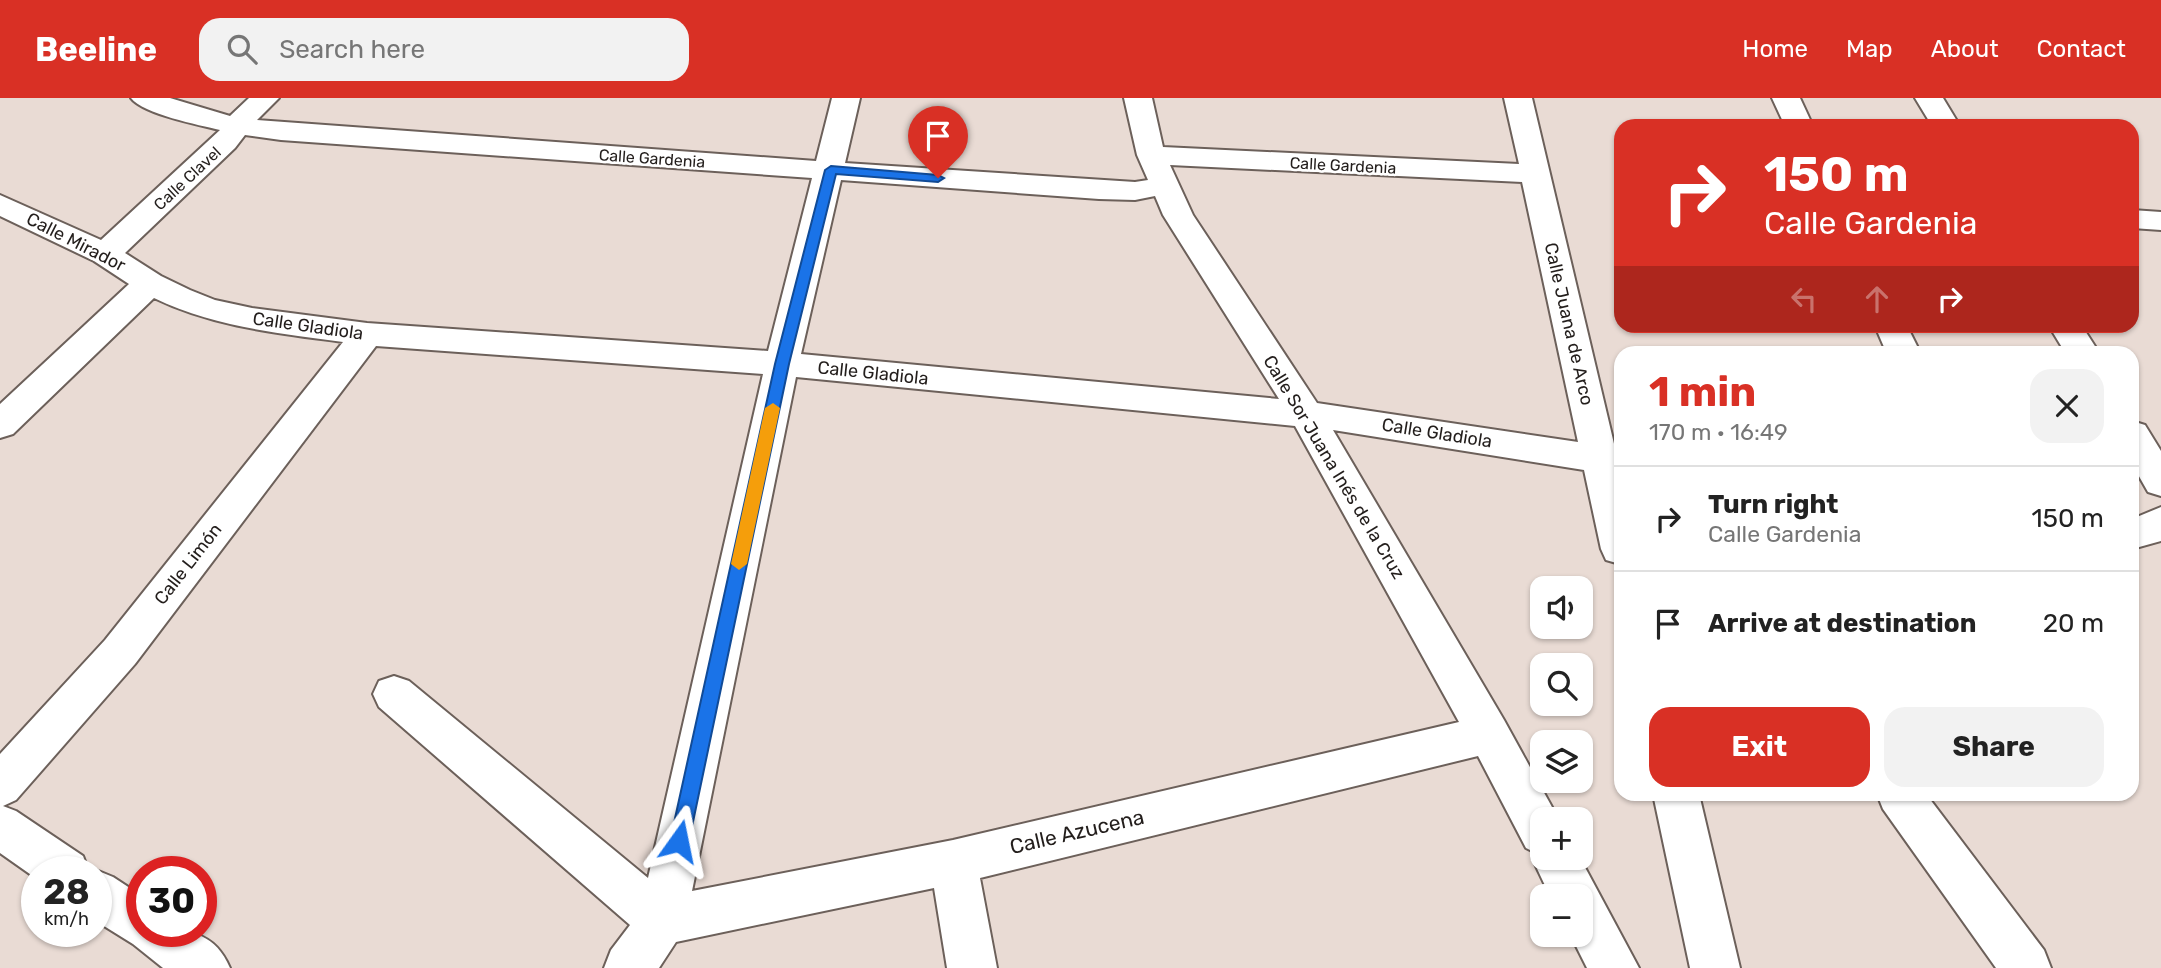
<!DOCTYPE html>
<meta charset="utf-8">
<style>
body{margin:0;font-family:Rubik,sans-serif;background:#f2f2f2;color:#222;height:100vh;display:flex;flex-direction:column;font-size:26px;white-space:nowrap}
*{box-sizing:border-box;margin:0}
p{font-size:23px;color:#767676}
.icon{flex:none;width:38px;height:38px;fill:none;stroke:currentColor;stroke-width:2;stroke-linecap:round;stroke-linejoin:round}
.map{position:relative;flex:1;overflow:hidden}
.sheet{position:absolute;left:1614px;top:248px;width:525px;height:455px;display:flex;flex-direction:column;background:#fff;border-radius:21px;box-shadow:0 2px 5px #0004}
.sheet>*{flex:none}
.top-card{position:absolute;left:1614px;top:21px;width:525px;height:214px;border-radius:21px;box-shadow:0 2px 5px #0004;background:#d93025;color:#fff;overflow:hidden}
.controls{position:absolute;left:1530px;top:478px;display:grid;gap:14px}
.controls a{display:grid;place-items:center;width:63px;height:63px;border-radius:14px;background:#fff;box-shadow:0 2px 5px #0004;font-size:35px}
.speed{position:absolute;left:21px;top:758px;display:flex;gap:14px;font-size:35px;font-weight:700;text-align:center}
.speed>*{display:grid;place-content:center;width:91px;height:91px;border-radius:50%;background:#fff;box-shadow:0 2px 5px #0004;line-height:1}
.speed small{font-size:18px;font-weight:400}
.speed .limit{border:10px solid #d22;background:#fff;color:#111}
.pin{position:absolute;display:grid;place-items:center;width:60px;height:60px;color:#fff;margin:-72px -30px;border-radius:50% 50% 50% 0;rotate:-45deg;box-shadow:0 0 7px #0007}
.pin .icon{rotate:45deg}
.me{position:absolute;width:77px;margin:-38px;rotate:12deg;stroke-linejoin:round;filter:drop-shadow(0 0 5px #0008)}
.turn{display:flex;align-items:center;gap:24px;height:147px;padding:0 35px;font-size:32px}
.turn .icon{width:91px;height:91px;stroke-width:2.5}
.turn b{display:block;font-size:49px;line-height:60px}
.lanes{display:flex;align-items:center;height:66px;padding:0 35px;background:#0003;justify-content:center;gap:35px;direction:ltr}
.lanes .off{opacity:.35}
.round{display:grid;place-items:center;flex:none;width:74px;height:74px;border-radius:21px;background:#f2f2f2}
.summary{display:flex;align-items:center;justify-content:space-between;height:119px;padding:0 35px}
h1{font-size:42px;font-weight:700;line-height:52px;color:#d93025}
.primary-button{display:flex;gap:14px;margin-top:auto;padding:14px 35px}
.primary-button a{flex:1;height:80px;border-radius:21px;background:#d93025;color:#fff;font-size:28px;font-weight:700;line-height:80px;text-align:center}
.primary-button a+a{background:#f2f2f2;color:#222}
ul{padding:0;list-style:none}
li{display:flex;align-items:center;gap:21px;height:105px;padding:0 35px;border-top:2px solid #e0e0e0}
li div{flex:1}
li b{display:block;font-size:26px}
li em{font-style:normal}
header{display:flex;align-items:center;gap:42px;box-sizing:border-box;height:98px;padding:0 35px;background:#d93025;color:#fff}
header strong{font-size:33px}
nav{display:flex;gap:38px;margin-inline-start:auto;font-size:24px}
.search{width:490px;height:63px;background:#f2f2f2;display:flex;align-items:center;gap:18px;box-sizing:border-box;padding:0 24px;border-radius:21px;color:#767676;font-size:26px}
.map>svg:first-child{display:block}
</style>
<header>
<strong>Beeline</strong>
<div class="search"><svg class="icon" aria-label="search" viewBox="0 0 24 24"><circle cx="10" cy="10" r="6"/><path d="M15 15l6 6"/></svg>Search here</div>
<nav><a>Home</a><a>Map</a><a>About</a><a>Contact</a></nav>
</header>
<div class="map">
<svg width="2161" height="870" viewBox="0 0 2161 870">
<rect width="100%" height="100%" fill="#e9dbd4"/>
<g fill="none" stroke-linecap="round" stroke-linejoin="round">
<defs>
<path id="minor" d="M131,0H170L230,18L249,0H279L257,22L816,63L832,0H860L845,65L1135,84L1148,82L1137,57L1124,0H1152L1163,49L1519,66L1504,0H1532L1615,350L1620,351V466L1606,462L1601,451L1584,372L1333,332L1504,622L1558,720L1542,721V760H1580L1639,870H1587L1570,836H1580V798H1550L1532,760L1534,754L1526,750L1478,658L980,780L997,870H947L934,790L676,844L659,870H604L611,852L630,827L379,609L373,596L379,583L394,578L409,583L648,780L763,276L376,248L135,566L16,702L3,708L16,713L83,758L89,774H37V781L0,755V656L105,542L343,244C277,235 214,229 154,200L13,336L0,340V306L129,186L94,163L0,118V97L101,142L220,32C199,27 143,16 131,0ZM245,37L281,42L812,80L768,253L367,225L252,210L215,202L190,192L161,178L125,155L235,50ZM1170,67L1522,84L1578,344L1317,305L1193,117ZM841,82L1099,101L1135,102L1155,98L1163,117L1279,301L801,256ZM796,279L1295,328L1459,624L953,742L692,793Z
M1772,0H1800L1813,28H1785Z
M1915,0H1943L1960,28H1932Z
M2132,112L2161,114V132L2132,130Z
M1875,228H1907L1921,256H1887Z
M2049,228H2082L2100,256H2066Z
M2132,323L2145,327L2161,353V398L2148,394L2132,366Z
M2161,409V443L2132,451V421Z
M1653,696H1699L1740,870H1690Z
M1877,696H1926L2044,852L2051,870H1996L1883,711Z
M96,772L113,779L142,798V833C181,833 212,828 230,870H163L133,846L96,823V774H92Z"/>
</defs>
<use href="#minor" stroke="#6c605a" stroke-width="4"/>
<use href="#minor" fill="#fff" fill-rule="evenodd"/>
</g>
<path fill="#1a73e8" stroke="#114b97" stroke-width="2" d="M831,68L938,77L944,80L938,84L836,76L789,266L689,743L686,750L679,752L673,750L670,743L775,266L825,72Z"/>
<path fill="#f59e0b" d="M773,305L780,310L747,466L739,472L731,466L765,310Z"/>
<g text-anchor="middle" stroke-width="5" stroke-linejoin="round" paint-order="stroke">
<g font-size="16" fill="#231e1c" stroke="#fff">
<text transform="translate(652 60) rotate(4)" y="6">Calle Gardenia</text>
<text transform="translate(1343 67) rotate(3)" y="6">Calle Gardenia</text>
<text transform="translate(187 80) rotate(-43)" y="6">Calle Clavel</text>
</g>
<g font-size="18" fill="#231e1c" stroke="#fff">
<text transform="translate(76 144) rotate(27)" y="6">Calle Mirador</text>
<text transform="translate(1569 226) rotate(77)" y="6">Calle Juana de Arco</text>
<text transform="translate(308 228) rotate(8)" y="6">Calle Gladiola</text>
<text transform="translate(873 275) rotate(6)" y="6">Calle Gladiola</text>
<text transform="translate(1437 335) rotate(9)" y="6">Calle Gladiola</text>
<text transform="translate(1334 369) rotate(59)" y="6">Calle Sor Juana Inés de la Cruz</text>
<text transform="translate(188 466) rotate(-52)" y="6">Calle Limón</text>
</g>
<g font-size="21" fill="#231e1c" stroke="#fff">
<text transform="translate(1077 734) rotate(-13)" y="7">Calle Azucena</text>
</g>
</g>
</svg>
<div class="controls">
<a><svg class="icon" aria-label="sound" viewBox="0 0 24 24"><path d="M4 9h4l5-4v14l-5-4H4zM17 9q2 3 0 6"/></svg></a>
<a><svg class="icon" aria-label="search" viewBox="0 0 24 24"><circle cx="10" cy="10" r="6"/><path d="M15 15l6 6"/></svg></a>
<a><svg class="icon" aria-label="layers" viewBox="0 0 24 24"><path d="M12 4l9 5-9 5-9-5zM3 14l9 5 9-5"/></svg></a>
<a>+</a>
<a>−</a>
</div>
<div class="speed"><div>28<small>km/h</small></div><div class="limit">30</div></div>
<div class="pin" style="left:938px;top:80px;background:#d93025"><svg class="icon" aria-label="arrive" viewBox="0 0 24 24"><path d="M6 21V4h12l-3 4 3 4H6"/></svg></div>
<svg class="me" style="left:679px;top:743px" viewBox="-20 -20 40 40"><path d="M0-17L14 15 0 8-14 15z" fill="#1a73e8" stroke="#fff" stroke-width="4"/></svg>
<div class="top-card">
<div class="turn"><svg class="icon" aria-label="right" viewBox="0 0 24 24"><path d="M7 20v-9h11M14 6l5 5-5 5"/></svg><div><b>150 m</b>Calle Gardenia</div></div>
<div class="lanes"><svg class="icon off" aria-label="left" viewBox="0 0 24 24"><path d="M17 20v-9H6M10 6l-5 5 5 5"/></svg><svg class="icon off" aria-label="ahead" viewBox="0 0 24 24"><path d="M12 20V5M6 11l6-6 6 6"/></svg><svg class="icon" aria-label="right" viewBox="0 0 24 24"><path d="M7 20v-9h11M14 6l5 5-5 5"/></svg></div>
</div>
<section class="sheet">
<div class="summary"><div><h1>1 min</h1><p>170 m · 16:49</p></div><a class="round"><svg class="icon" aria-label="close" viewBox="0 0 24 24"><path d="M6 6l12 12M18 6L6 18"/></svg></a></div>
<ul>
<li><svg class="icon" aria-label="right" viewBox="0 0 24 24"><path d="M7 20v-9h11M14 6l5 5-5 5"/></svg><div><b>Turn right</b><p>Calle Gardenia</p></div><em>150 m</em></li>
<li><svg class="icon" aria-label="arrive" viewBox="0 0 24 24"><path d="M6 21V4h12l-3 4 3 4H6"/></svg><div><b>Arrive at destination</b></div><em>20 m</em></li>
</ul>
<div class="primary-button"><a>Exit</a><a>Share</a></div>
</section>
</div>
